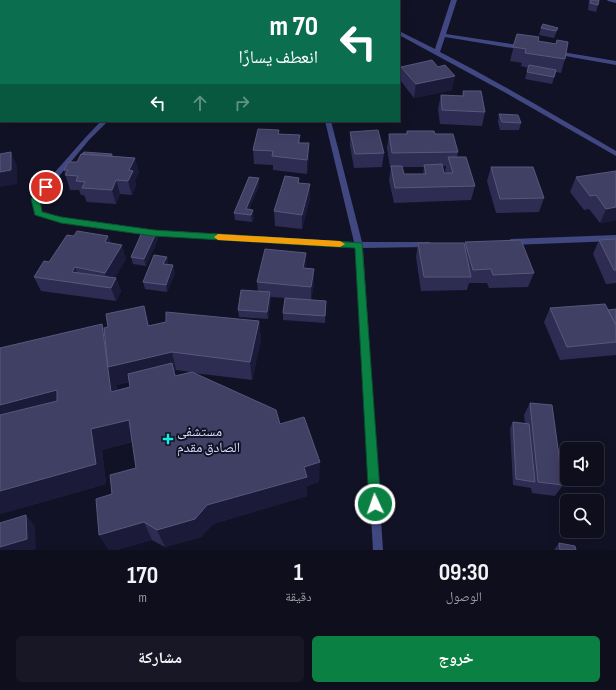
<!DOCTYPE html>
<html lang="ar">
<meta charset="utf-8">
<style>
body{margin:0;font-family:"Sofia Sans Condensed","Noto Naskh Arabic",sans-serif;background:#171725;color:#f1f3f6;direction:rtl;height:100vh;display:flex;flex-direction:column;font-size:15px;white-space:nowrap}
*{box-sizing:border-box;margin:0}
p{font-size:13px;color:#9b9ca3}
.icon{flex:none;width:22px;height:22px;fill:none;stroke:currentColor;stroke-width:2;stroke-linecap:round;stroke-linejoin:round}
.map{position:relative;height:550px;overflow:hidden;direction:ltr}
.sheet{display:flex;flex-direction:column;background:#0e0e1c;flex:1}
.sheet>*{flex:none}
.hud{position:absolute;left:0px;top:0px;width:400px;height:122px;box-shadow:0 4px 16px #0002,0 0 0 1px #2e2e3b;direction:rtl;background:#0b6e4f;color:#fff;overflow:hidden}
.buttons{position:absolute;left:560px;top:442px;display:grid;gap:8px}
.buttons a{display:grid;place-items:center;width:44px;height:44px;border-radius:6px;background:#0e0e1c;box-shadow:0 4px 16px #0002,0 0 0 1px #2e2e3b;font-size:20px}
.pin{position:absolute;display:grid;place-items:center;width:34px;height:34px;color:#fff;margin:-17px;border:2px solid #fff;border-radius:50%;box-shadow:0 1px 4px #0007}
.me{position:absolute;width:44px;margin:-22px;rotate:357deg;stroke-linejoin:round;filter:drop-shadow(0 0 3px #0008)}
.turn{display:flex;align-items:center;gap:14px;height:84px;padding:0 16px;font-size:18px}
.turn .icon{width:52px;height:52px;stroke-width:2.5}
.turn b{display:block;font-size:28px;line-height:34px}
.lanes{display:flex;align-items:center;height:38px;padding:0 16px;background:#0003;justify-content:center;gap:20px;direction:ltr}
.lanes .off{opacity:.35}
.eta{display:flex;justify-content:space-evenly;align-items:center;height:68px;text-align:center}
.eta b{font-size:24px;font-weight:700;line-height:28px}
.cta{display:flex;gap:8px;margin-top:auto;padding:8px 16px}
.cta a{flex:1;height:46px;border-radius:6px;background:#0b8043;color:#fff;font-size:16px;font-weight:700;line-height:46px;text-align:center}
.cta a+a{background:#171725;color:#f1f3f6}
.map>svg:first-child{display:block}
</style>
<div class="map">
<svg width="616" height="550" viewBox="0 0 616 550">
<rect width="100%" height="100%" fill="#121226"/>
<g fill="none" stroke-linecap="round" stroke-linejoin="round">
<path fill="#414881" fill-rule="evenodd" d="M229,0H238L239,1H230Z
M342,0H348L349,1H343Z
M451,0H457L446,34L524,46L527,48L524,50L445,37L440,52C500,83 558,117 616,151V156L506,93L399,35V31L435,49Z
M607,0H616V3L608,1Z
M556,51L616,61V65L554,54L553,53Z
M101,121H108L89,140L40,199L41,211L61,217L155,230L354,242L325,121H331L362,242H430L431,244L427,247L363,248L383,550H373L355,248L155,236L61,223L35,215L32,199L33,197L85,138Z
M616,235V241L511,245L507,242L511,239Z"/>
</g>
<path fill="#2e2c52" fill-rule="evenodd" d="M589,0H599L598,5L596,12L588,10Z
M541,28H558L554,38L539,35Z
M517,34L538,41L556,44L557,40L565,59L561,73L556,72L552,84L525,79L528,68L521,66L522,63L510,61Z
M401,67L452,90L414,98L400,80Z
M463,91L485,112L482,126L440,124L438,109L441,95L462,96Z
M499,114L521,123L519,130H500L498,122Z
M279,130V134L300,135V143H309V157L307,174L273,170V165L254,164L253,150Z
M407,131L435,134L458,152L457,157L475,186L471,200L394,203L389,180L391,167H390L387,148L389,134H406ZM442,166H446L445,171L446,173H444ZM402,167H424L423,174H404Z
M350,132L384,153L382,167L354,168L350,146Z
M112,154L113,156L139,172L135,180L136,185L132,195L120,194L116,204L87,202L84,195H81L79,190H70L64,170L77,162Z
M491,167L544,198L539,212L496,213L487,181Z
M616,171V220L600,223L589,209L584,210L570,192L576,177Z
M299,178V183L310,198L302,229L275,226L274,211Z
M259,186L249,209L254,218L252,222L235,220L234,213Z
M74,236H108L111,243L126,259L115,277L116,278L121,291L116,301L41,291L34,277Z
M158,239L146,266L133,264L131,257Z
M616,239V283L606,284L593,254L599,240Z
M465,242L534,273L528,287L489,288L487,283H469L467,290L421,291L416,257L418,243L464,246Z
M167,257L168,264V265L175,273L167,292L145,289L143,282Z
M306,268L314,269V283L311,300L326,301L325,323L283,320V313L285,298L271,297L268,319L239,317L238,310L258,291L257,282Z
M550,308L608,310L616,309V355L560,360L544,322Z
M259,321L261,340L252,380L194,373L280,424L319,482L307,486V496L213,524L201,537L165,547L152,540L116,550H109L99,535L112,494L136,468L132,442L102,450L106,484L0,514V348L102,324L104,328L150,325ZM176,370L191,372L176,376L174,371ZM130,382V387L117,390L116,385Z
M530,403L563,485L555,496L532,493L531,488L513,485L510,428L513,422L525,423L524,415Z
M559,543L576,550H554Z"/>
<path fill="#1b1a39" d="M455,76L452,90L414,98L416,84Z
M309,143V157L307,174V160Z
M11,152L17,166V184L0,187V172Z
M135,158L139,172L135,180L136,185L132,195L128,181L129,170Z
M259,178V186L247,215L246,209Z
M116,180L120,194L116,204L112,190Z
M310,184V198L302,229V215Z
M616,204V220L600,223L606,209Z
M253,210L254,218L252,222L251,215Z
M157,231L158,239L146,266L144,259Z
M108,236L113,250L105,242Z
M122,245L126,259L110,287L105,273Z
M306,253V267L303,281V268Z
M167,257L168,264L165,272L163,264Z
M173,265L175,273L167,292L166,285Z
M75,267L80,281L72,272Z
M314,269V283L311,301V287Z
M116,278L121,291L116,301L111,288Z
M270,292L271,299L268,319L267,312Z
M144,306L150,325L154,345L148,326Z
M259,321L261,340L252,380L250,362Z
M102,324L111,347L172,352L176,370L174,371L178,385L175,376L174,371L116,385L121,413L111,392Z
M57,390L68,412L0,430V405Z
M129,420L138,440L102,450L106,484L0,514V491L91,429Z
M320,462L319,482L307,486V496L213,524L201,537L165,547L157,530L207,505L304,467Z
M26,515L35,526L36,549L33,550H0V547Z
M144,522L152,540L116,550H109L99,535Z"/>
<path fill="#403f64" stroke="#58577c" d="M591,0H599L598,5L590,3Z
M543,24L558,28L556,31L541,28Z
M517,34L539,37L538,41L556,44L557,40L568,42L565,59L525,53L526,49L513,47Z
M432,60L438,67L445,65L455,76L416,84L401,67Z
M529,65L556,70L554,77L527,72Z
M463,91H481L485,112L442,110L441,95L464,96Z
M499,114L518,115L521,123L502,122Z
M258,129L279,130L278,134L300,135L298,143H309L307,160L272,156L273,151L253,150Z
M378,130L384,153L355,154L350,132Z
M407,131H434L435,134H453L458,152L392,153L389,134H407Z
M11,152V170L0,172V154Z
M84,152L112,154L111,156L82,154Z
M81,154L135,158L129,170L133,171L128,181L116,180L112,190L82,188L85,182L76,181L78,176L65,175L68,170H64L68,162H77Z
M448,157H466L475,186L395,188L391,166H402L404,174H426L424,165L442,164L444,173H453Z
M491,167H533L544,198L500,199Z
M616,171V207L606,209L596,195L590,196L576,177Z
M285,176L299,178L298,183L310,184L302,215L274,211Z
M249,177L259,178L246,209L253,210L251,215L234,213Z
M143,230L157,231L144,259L131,257Z
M77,231L108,236L105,242L122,245L105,273L75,267L72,272L116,278L111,288L34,277L44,261L49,262L67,235L74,236Z
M616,239V270H614L599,240Z
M521,240L534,273L493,275L491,269L473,270L465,242Z
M418,243H464L471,277H424Z
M265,249L306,253L303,268L314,269L311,287L257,282Z
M154,255L167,257L163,264L173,265L166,285L143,282Z
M241,290L270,292L267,312L238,310Z
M285,298L326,301L325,316L283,313Z
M605,304L616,325V342L567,347L550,308Z
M144,306L148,326L166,322V312L259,321L250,362L172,352L108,367L104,328L108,327L106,314Z
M616,309V325L608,310Z
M102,324L111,392L130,387L128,374L172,363L175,376L192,372L276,410L280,424L304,417L320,462L304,467L307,477L207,505L195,519L157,530L144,522L99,535L96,499L112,494L110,475L136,468L129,420L91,429L96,464L0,491V415L57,401V390L0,405V348Z
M530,403L552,405L563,485L538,482Z
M513,422L529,424L535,482L516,479Z
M26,515L27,539L0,547V523Z
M559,543L575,546L576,550H560Z"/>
<path fill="#0b8043" stroke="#07532c" d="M43,185H49L50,187L40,200L42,212L61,217L154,230L362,243L381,504L380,508L375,510L371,508L369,504L355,248L154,236L61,223L35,215L31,199Z"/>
<path fill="#f59e0b" d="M218,234L340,241L345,244L340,247L218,240L214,237Z"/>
<path fill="#16ece0" stroke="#121226" stroke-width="1.5" d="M166 433h4v4h4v4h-4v4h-4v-4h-4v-4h4z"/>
<g text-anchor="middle" stroke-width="4" stroke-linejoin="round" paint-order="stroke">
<g font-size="14" fill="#dadbfc" stroke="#121226" text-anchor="start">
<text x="177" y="436">مستشفى<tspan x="177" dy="16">الصادق مقدم</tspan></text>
</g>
</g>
</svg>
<div class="buttons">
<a><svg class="icon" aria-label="sound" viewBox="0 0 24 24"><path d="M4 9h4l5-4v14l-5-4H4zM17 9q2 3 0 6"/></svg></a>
<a><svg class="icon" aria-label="search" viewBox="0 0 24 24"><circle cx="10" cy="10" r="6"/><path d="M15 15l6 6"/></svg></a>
</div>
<div class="pin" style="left:46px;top:187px;background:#d93025"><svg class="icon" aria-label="arrive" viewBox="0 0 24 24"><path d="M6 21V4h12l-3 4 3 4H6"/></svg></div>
<svg class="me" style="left:375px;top:504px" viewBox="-20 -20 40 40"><circle r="17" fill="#0b8043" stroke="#fff" stroke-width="3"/><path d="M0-11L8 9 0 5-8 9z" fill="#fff"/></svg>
<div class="hud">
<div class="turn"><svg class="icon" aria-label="left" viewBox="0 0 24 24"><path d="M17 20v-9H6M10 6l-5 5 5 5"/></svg><div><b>70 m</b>انعطف يسارًا</div></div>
<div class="lanes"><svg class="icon" aria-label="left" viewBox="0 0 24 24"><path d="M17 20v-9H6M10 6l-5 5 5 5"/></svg><svg class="icon off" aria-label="ahead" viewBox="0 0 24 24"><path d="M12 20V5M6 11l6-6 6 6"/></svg><svg class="icon off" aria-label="right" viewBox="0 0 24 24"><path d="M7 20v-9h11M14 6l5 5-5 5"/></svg></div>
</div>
</div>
<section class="sheet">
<div class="eta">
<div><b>09:30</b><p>الوصول</p></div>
<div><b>1</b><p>دقيقة</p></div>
<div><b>170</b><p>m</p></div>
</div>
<div class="cta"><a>خروج</a><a>مشاركة</a></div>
</section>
